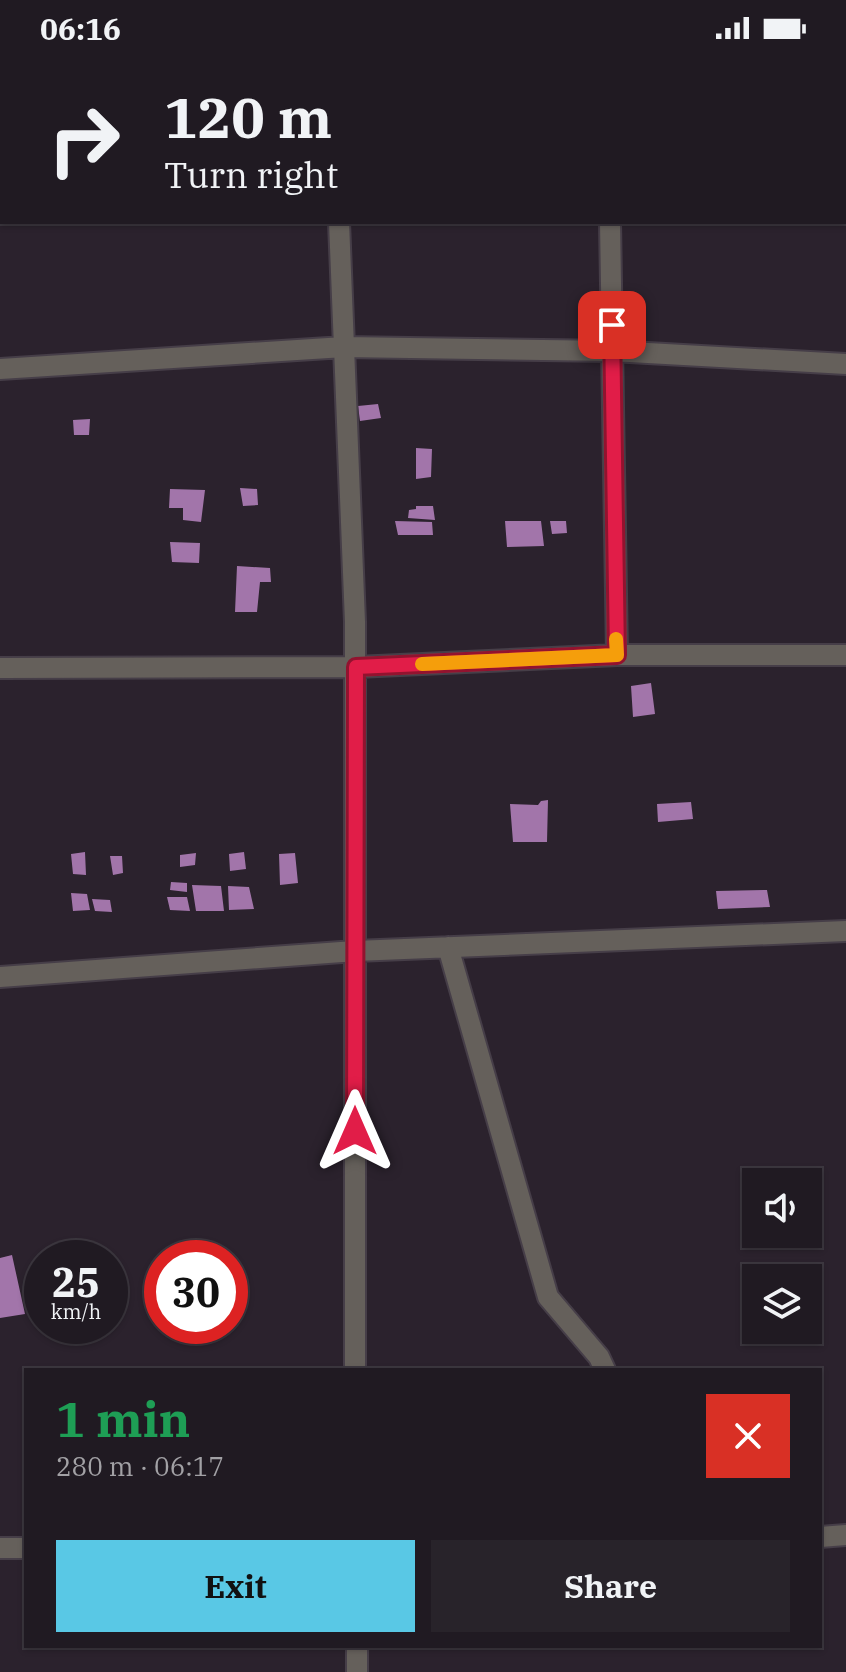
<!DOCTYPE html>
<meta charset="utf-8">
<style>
body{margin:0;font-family:"IBM Plex Serif",serif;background:#28232a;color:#f1f3f6;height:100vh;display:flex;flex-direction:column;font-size:30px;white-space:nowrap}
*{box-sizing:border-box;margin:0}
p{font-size:26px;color:#a2a1a5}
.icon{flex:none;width:44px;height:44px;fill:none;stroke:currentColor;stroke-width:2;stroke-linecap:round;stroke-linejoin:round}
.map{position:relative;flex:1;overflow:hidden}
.side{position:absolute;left:24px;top:1312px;width:798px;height:280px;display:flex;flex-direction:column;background:#201a22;border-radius:0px;box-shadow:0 2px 6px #0004,0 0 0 2px #3d3840}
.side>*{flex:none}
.banner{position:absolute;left:0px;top:0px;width:846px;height:168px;box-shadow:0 2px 6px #0004,0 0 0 2px #3d3840;background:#201a22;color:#f1f3f6;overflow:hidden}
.tools{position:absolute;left:742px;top:1112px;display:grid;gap:16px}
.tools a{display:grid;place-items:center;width:80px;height:80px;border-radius:0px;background:#201a22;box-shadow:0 2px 6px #0004,0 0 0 2px #3d3840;font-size:40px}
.speed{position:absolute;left:24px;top:1184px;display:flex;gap:16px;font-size:40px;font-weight:700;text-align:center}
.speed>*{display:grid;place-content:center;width:104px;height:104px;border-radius:50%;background:#201a22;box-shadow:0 2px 6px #0004,0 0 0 2px #3d3840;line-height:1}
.speed small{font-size:20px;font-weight:400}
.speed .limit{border:12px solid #d22;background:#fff;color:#111}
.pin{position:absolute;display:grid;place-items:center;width:68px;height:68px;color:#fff;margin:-34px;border-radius:16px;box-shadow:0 4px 12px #0006}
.me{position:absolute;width:88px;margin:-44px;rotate:0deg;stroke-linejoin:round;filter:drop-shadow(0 0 6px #0008)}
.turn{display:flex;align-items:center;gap:28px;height:168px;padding:0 32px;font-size:36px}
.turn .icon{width:104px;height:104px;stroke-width:2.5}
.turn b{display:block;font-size:56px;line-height:68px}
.round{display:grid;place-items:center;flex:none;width:84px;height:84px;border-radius:0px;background:#28232a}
.headline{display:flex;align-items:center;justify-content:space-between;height:136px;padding:0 32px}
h1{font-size:48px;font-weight:700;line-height:60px;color:#1e9e55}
.button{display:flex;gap:16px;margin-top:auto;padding:16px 32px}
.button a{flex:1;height:92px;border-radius:0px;background:#59c8e5;color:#111;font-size:32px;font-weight:700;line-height:92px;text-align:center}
.button a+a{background:#28232a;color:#f1f3f6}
.status{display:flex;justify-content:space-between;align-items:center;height:56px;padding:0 40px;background:#201a22;direction:ltr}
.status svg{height:22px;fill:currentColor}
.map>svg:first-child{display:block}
</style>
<div class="status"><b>06:16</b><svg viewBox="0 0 49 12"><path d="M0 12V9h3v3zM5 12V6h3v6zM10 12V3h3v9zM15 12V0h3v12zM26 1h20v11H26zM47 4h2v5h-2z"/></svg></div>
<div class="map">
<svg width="846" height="1616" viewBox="0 0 846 1616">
<rect width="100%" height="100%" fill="#2b222d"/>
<path fill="#a275aa" d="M378,348L381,362L360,365L358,350Z
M90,363L89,379H74L73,364Z
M416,392L432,393L431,421L416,423Z
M240,432L257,433L258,449L243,450Z
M170,433L205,434L201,466L183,464V452H169Z
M416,450H433L435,464L408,462L409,454L416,453Z
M395,465L432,466L433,479H398Z
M505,465H541L544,490L507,491Z
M550,465H566L567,477L552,478Z
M170,486L200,487L199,507L172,506Z
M237,510L270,512L271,526H260L257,556H235Z
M651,627L655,658L633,661L631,630Z
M548,744L547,786H513L510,748L538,749L541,745Z
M691,746L693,763L658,766L657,748Z
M85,796L86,819L73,818L71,798Z
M244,796L246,813L230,815L229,798Z
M196,797L195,809L180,811V799Z
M295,797L298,827L280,829L279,798Z
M110,800H122L123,817L113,819Z
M171,826L187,827V836L170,834Z
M192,829L221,830L224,855H196Z
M228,830L249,831L254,853L229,854Z
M767,834L770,851L718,853L716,835Z
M71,837L87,838L90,854L73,855Z
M167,841H187L190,855L170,854Z
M92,843L110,844L112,856L95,855Z
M12,1199L25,1258L0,1262V1202Z"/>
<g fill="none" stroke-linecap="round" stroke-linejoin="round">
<defs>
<path id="minor" d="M332,0V2
M608,0V2
M339,166L355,566V1314
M610,166L617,599
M0,313L344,291L612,295L846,308
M1,612L356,611L617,599H846
M448,891L548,1241L599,1301L605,1314
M0,921L355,895L846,875
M820,1481L846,1479
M0,1492H26
M357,1590V1616"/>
</defs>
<use href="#minor" stroke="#463e48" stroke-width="24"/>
<use href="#minor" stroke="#65605b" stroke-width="20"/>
</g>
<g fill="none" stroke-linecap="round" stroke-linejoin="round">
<defs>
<path id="route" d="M355,1075L356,611L617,599L612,269"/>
</defs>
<use href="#route" stroke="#92132f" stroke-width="20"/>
<use href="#route" stroke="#e11d48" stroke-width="14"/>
<path stroke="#f59e0b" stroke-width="14" d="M422,608L617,599L616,583"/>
</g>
</svg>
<div class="tools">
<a><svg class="icon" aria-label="sound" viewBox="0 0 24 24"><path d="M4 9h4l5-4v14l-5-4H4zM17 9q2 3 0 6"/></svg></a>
<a><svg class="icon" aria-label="layers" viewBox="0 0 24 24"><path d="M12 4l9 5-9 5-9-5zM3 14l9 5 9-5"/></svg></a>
</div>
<div class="speed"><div>25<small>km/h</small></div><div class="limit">30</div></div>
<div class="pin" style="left:612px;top:269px;background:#d93025"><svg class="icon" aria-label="arrive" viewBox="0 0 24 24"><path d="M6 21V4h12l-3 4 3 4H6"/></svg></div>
<svg class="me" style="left:355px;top:1075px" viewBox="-20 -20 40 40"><path d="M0-17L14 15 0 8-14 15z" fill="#e11d48" stroke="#fff" stroke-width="4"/></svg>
<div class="banner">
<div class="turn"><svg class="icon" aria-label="right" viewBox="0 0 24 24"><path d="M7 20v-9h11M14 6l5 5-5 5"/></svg><div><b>120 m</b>Turn right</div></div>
</div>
<section class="side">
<div class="headline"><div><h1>1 min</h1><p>280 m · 06:17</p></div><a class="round" style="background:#d93025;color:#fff"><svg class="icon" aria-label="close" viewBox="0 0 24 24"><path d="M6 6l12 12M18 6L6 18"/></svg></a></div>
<div class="button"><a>Exit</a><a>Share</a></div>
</section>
</div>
